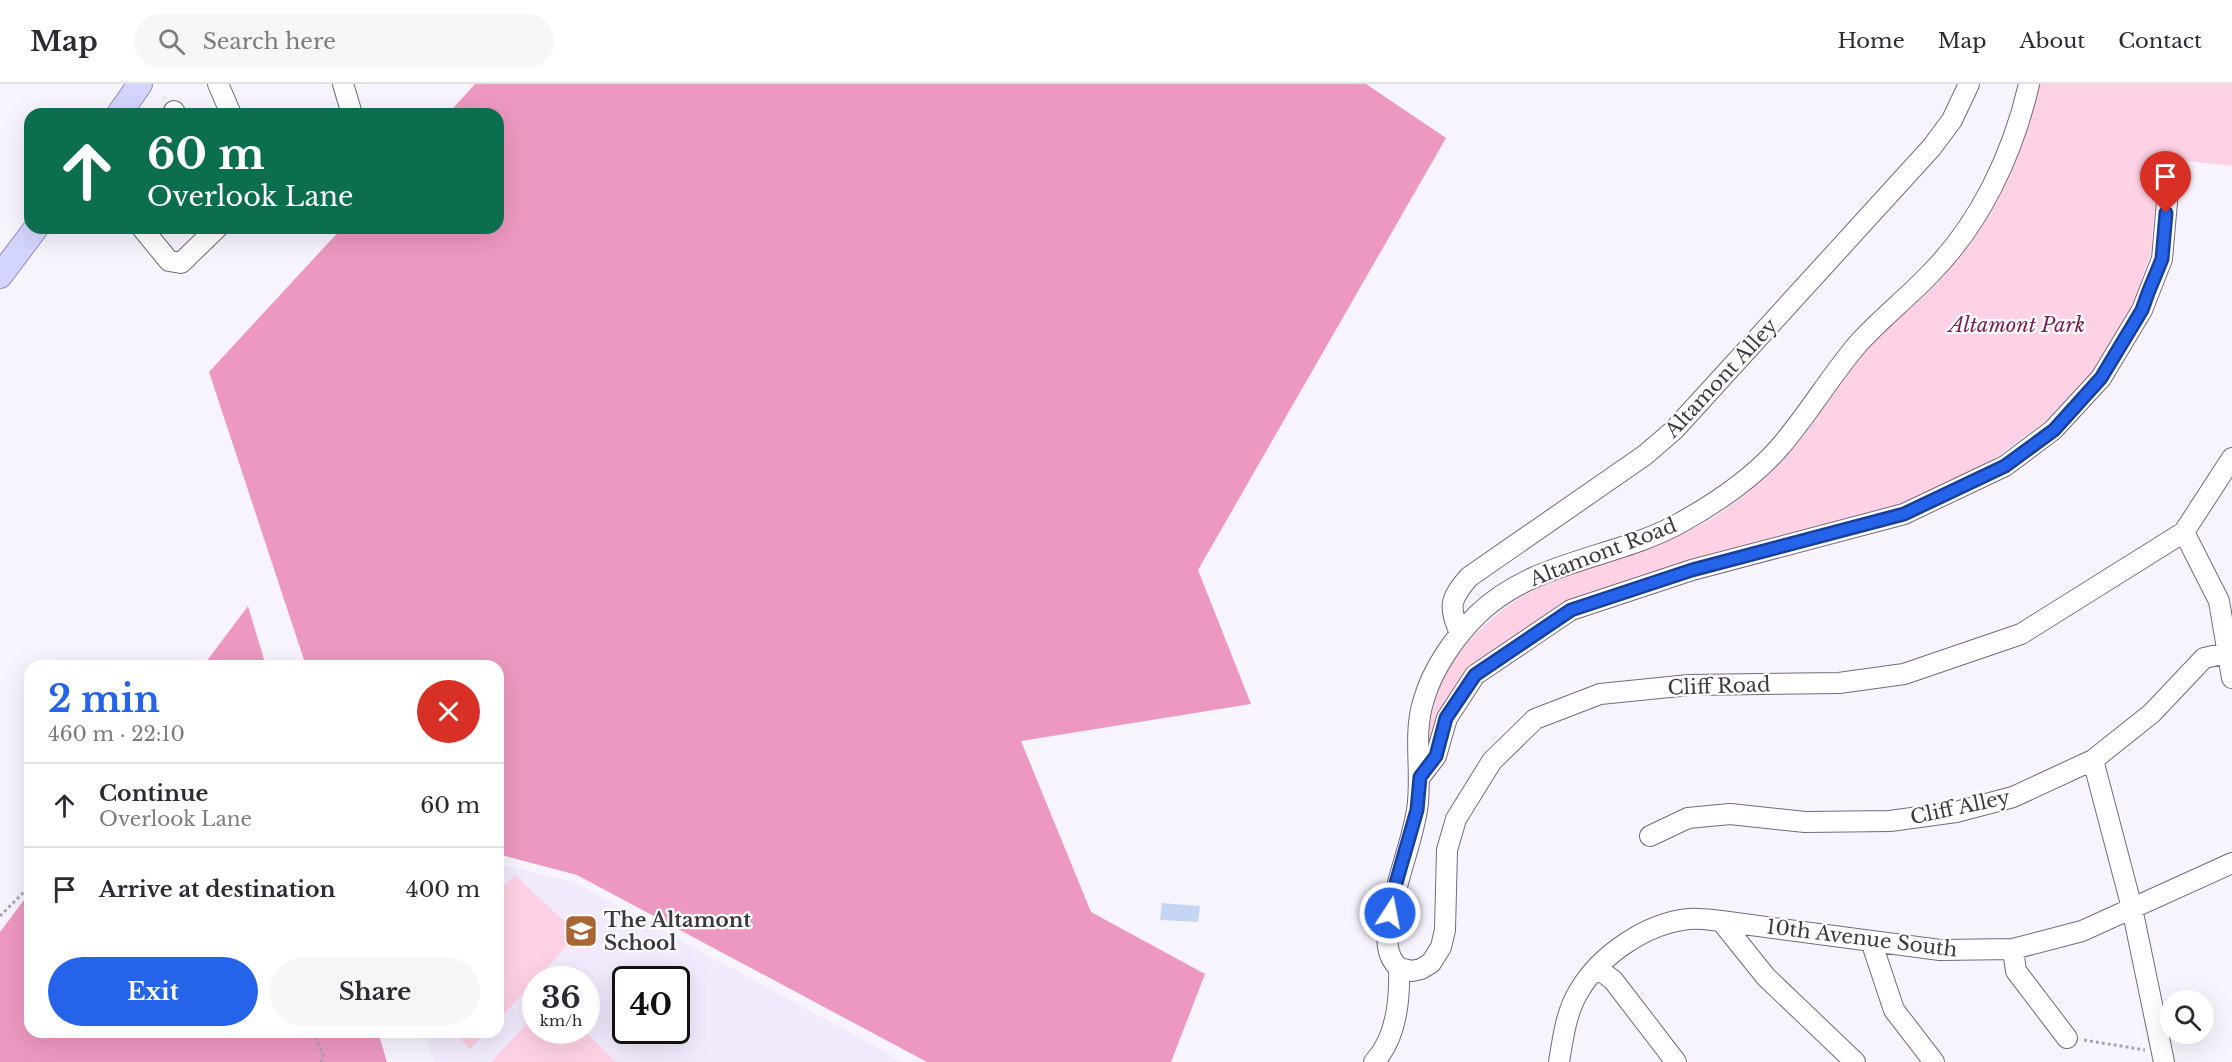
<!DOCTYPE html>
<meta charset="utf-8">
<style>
body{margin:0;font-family:"Libre Baskerville",serif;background:#f7f7f7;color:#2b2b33;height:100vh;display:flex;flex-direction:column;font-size:22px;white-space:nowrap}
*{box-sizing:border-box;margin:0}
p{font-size:20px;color:#7c7c81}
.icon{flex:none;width:33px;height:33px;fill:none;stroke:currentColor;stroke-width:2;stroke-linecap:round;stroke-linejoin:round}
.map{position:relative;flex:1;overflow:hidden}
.sheet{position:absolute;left:24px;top:576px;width:480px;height:378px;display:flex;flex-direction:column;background:#fff;border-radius:18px;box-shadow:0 6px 24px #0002}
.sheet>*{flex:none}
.top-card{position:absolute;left:24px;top:24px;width:480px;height:126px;border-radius:18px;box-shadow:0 6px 24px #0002;background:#0b6e4f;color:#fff;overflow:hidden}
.fabs{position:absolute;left:2160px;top:906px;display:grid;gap:12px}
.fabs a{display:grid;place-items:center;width:54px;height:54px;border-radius:50%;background:#fff;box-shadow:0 6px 24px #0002;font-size:30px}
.speed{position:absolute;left:522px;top:882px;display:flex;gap:12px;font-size:30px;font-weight:700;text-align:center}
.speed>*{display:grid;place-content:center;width:78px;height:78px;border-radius:50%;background:#fff;box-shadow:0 6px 24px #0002;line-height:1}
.speed small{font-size:15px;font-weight:400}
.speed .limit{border:3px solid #111;border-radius:9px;background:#fff;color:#111}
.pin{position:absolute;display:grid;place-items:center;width:51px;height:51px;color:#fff;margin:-62px -26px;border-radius:50% 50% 50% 0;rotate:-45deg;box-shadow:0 0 6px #0007}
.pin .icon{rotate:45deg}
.me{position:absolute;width:66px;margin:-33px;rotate:11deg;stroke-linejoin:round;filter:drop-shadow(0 0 4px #0008)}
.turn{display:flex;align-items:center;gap:21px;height:126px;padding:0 24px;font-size:27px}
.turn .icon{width:78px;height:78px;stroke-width:2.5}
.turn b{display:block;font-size:42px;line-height:51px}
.round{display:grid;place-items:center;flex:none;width:63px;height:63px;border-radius:32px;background:#f7f7f7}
.headline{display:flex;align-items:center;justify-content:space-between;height:102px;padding:0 24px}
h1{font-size:36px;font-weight:700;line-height:45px;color:#2563eb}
.cta{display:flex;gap:12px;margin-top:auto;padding:12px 24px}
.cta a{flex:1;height:69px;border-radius:36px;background:#2563eb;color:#fff;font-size:24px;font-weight:700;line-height:69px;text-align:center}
.cta a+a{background:#f7f7f7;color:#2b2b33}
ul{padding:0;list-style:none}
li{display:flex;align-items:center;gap:18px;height:84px;padding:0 24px;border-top:2px solid #e1e1e2}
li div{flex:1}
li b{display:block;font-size:22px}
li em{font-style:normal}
header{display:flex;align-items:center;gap:36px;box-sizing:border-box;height:84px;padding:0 30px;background:#fff;border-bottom:2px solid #e1e1e2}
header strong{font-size:28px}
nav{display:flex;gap:33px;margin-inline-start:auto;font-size:21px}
.search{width:420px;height:54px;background:#f7f7f7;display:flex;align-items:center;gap:15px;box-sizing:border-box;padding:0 21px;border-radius:33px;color:#7c7c81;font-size:22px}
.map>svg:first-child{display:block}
</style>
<header>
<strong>Map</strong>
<div class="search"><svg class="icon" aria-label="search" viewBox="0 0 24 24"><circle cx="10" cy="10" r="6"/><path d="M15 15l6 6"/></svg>Search here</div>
<nav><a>Home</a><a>Map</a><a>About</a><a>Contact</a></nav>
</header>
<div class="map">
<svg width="2232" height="978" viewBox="0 0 2232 978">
<rect width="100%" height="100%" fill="#f8f4fe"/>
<path fill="#f2eafd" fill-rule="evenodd" d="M498,780L574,798L904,978H434L425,948H498ZM536,896H586V946H536ZM626,896H676V946H626Z"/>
<path fill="#ffd1e5" d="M2038,0H2232V82L2160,74L2151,168L2138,209L2116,252L2087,297L2049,335L1995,374L1934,410L1899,424L1723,472L1494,568L1431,665L1426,666C1427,656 1426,644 1429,633C1444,565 1507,512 1570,489C1621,470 1674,459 1720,429C1747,411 1774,388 1795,362C1818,334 1836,302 1860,274C1891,236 1934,208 1963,169C2001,119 2022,60 2038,0Z
M515,791L578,850L498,936V808Z
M535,931L536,946L584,947L616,978H491Z
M452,948H487L470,965Z"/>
<path fill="#ed98c0" d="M475,0H1366L1446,54L1198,486L1251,620L1021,657L1091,828L1205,890L1171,978H927L577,791L498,770V582H306L209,288L342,144H498V30H448Z
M248,522L266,582H203Z
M30,808V948H378L387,978H0V848Z"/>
<path fill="#c4d6f3" d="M1162,819L1200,822L1198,838L1160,836Z"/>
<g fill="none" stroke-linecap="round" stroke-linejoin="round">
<defs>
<path id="minor" d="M218,0L231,30
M343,0L352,30
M174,27L176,30
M142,144L169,177L181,179L217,144
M2184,448L2219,517L2232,594
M1460,549C1448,523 1450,515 1469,493L1645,371L1674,346L1932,63L1952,36L1969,0
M2093,676L2132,824L2164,978
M1420,693L1436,672L1447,634L1475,591L1571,526L1692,486L1904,430L2005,382L2053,346L2101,294L2142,226L2162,175L2170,84
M1650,752L1688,734L1730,730L1805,738L1890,737L1956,728L2013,713L2093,676L2152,629L2204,574L2227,569
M1721,837L1766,893L1855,978
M1871,857L1894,926L1934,978
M2013,865L2016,887L2067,954
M1399,884L1412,887L1421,885L1431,879L1441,863L1445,846L1447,766L1456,735L1492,677L1535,635L1600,610L1689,601L1839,599L1904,590L2021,550L2184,448L2232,374
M1598,885L1613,896L1676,978
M1374,978C1396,955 1400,915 1399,884C1384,870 1387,854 1390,835C1395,798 1411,763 1417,726C1423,689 1412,651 1424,615C1433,584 1455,553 1477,531C1533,476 1615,475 1680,439C1716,419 1751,396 1779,364C1807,332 1829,294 1857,261C1879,236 1906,215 1929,191C1980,140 2013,70 2029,0
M1559,978C1563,954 1566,928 1579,907C1600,871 1647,839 1689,835C1699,834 1711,836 1721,837L1940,866L2013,865L2082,847L2232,779"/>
<path id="major" d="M119,30L140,0
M0,192L36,144"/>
</defs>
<use href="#minor" stroke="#736a7e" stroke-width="22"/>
<use href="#major" stroke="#8c8cbc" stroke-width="26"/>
<path stroke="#a9a5af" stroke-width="3" stroke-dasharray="3 3" stroke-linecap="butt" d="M0,832L23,809L30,806
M313,948L323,970L321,978
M2084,956L2145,966"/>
<use href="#minor" stroke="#fff" stroke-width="20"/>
<use href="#major" stroke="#d4d5fe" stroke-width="24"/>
</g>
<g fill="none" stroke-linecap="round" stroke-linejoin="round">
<defs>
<path id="route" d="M1390,829L1394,806L1417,726L1420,693L1436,672L1446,634L1475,591L1571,526L1692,486L1904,430L2005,382L2054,346L2101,294L2142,226L2148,209L2162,175L2166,129"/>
</defs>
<use href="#route" stroke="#184099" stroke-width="15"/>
<use href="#route" stroke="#2563eb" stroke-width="10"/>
</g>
<defs>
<symbol id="school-square" viewBox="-11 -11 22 22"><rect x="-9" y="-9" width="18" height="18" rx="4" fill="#a86632" stroke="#fff"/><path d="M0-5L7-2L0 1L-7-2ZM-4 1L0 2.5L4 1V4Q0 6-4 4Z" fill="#fff"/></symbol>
</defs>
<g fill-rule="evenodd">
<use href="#school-square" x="562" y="828" width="38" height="38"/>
</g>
<g text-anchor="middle" stroke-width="4.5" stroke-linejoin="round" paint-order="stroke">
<g font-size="20" font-style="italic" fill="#7d1c54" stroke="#fff">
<text x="2017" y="248">Altamont Park</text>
</g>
<g font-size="20" fill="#3d3942" stroke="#fff">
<text transform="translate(1721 294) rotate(-47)" y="7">Altamont Alley</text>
<text transform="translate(1603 468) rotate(-21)" y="7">Altamont Road</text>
<text transform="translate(1719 602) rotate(-2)" y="7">Cliff Road</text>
<text transform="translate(1960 723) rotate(-12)" y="7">Cliff Alley</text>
<text transform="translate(1862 854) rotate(7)" y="7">10th Avenue South</text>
</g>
<g font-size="20" font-weight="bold" fill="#3d3942" stroke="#fff" text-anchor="start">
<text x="604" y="843">The Altamont<tspan x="604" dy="23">School</tspan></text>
</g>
</g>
</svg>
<div class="fabs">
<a><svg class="icon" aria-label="search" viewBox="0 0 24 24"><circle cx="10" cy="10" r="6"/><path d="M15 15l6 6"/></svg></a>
</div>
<div class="speed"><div>36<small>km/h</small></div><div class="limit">40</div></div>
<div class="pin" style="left:2166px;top:129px;background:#d93025"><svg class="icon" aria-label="arrive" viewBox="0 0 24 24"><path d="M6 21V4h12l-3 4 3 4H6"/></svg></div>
<svg class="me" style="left:1390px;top:829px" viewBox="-20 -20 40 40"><circle r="17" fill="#2563eb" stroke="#fff" stroke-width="3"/><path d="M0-11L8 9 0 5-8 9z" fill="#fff"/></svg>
<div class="top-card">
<div class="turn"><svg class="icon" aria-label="ahead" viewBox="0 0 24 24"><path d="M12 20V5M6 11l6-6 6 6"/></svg><div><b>60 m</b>Overlook Lane</div></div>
</div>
<section class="sheet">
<div class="headline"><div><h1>2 min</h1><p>460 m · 22:10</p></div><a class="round" style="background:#d93025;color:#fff"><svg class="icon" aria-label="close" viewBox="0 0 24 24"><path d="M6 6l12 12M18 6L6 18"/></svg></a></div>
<ul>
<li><svg class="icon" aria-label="ahead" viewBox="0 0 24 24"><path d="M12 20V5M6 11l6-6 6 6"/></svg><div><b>Continue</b><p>Overlook Lane</p></div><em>60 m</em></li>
<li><svg class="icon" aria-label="arrive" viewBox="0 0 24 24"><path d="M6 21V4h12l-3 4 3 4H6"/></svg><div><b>Arrive at destination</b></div><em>400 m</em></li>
</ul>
<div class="cta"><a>Exit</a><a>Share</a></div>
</section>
</div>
